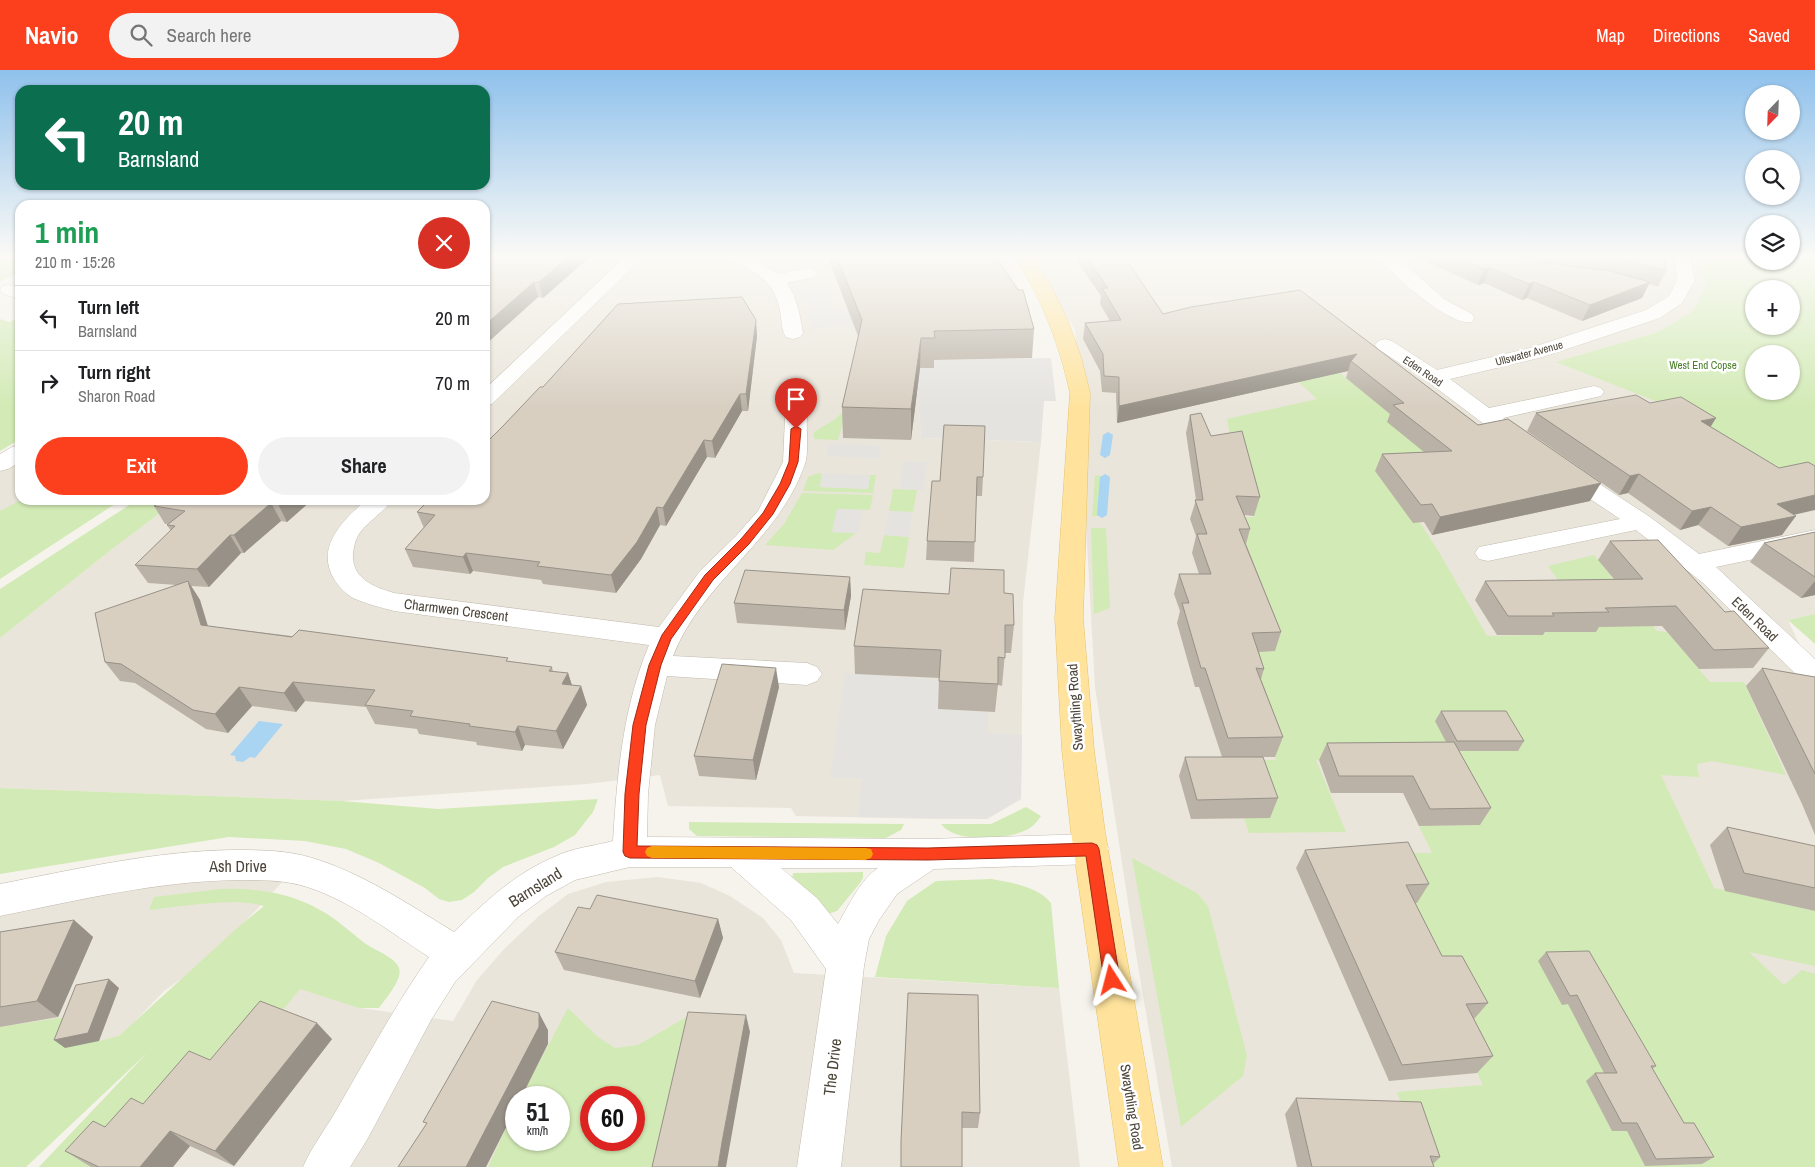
<!DOCTYPE html>
<meta charset="utf-8">
<style>
body{margin:0;font-family:"Archivo Narrow",sans-serif;background:#f2f2f2;color:#202124;height:100vh;display:flex;flex-direction:column;font-size:19px;white-space:nowrap}
*{box-sizing:border-box;margin:0}
p{font-size:16px;color:#757577}
.icon{flex:none;width:28px;height:28px;fill:none;stroke:currentColor;stroke-width:2;stroke-linecap:round;stroke-linejoin:round}
.map{position:relative;flex:1;overflow:hidden}
.details{position:absolute;left:15px;top:130px;width:475px;height:305px;display:flex;flex-direction:column;background:#fff;border-radius:15px;box-shadow:0 1px 4px #0004}
.details>*{flex:none}
.guide{position:absolute;left:15px;top:15px;width:475px;height:105px;border-radius:15px;box-shadow:0 1px 4px #0004;background:#0b6e4f;color:#fff;overflow:hidden}
.needle{width:32px;rotate:203deg}
.tools{position:absolute;left:1745px;top:15px;display:grid;gap:10px}
.tools a{display:grid;place-items:center;width:55px;height:55px;border-radius:50%;background:#fff;box-shadow:0 1px 4px #0004;font-size:25px}
.speed{position:absolute;left:505px;top:1016px;display:flex;gap:10px;font-size:25px;font-weight:700;text-align:center}
.speed>*{display:grid;place-content:center;width:65px;height:65px;border-radius:50%;background:#fff;box-shadow:0 1px 4px #0004;line-height:1}
.speed small{font-size:12px;font-weight:400}
.speed .limit{border:8px solid #d22;background:#fff;color:#111}
.pin{position:absolute;display:grid;place-items:center;width:42px;height:42px;color:#fff;margin:-51px -21px;border-radius:50% 50% 50% 0;rotate:-45deg;box-shadow:0 0 5px #0007}
.pin .icon{rotate:45deg}
.me{position:absolute;width:55px;margin:-28px;rotate:351deg;stroke-linejoin:round;filter:drop-shadow(0 0 4px #0008)}
.turn{display:flex;align-items:center;gap:18px;height:105px;padding:0 20px;font-size:22px}
.turn .icon{width:65px;height:65px;stroke-width:2.5}
.turn b{display:block;font-size:35px;line-height:42px}
.round{display:grid;place-items:center;flex:none;width:52px;height:52px;border-radius:26px;background:#f2f2f2}
.headline{display:flex;align-items:center;justify-content:space-between;height:85px;padding:0 20px}
h1{font-size:30px;font-weight:800;line-height:38px;color:#1e9e55}
.action{display:flex;gap:10px;margin-top:auto;padding:10px 20px}
.action a{flex:1;height:58px;border-radius:30px;background:#fc3f1d;color:#fff;font-size:20px;font-weight:800;line-height:58px;text-align:center}
.action a+a{background:#f2f2f2;color:#202124}
ul{padding:0;list-style:none}
li{display:flex;align-items:center;gap:15px;height:65px;padding:0 20px;border-top:1px solid #e0e0e0}
li div{flex:1}
li b{display:block;font-size:19px}
li em{font-style:normal}
header{display:flex;align-items:center;gap:30px;box-sizing:border-box;height:70px;padding:0 25px;background:#fc3f1d;color:#fff}
header strong{font-size:24px}
nav{display:flex;gap:28px;margin-inline-start:auto;font-size:18px}
.search{width:350px;height:45px;background:#f2f2f2;display:flex;align-items:center;gap:12px;box-sizing:border-box;padding:0 18px;border-radius:28px;color:#757577;font-size:19px}
.map>svg:first-child{display:block}
</style>
<header>
<strong>Navio</strong>
<div class="search"><svg class="icon" aria-label="search" viewBox="0 0 24 24"><circle cx="10" cy="10" r="6"/><path d="M15 15l6 6"/></svg>Search here</div>
<nav><a>Map</a><a>Directions</a><a>Saved</a></nav>
</header>
<div class="map">
<svg width="1815" height="1097" viewBox="0 0 1815 1097">
<rect width="100%" height="100%" fill="#f6f3ec"/>
<path fill="#eae5da" fill-rule="evenodd" d="M506,185H1001L1031,241L905,250L916,298L921,368L1041,372L1023,533L1021,729L987,749H938L796,746L791,738L668,736L660,705L587,714L343,731L0,718V568L111,480L177,430H485V200Z
M1030,185H1699L1706,217L1692,242L1658,262L1557,292L1688,344L1815,419V544L1788,550L1815,608V1097H1172L1136,884L1095,617L1075,260Z
M20,383V430H110L0,497V395Z
M658,807L701,813L730,826L763,848L781,870L794,903L1059,918L1080,1097H39L156,974L292,842L360,938L453,951L477,910L505,878L539,846L568,824L606,812ZM516,1028H559V1070H516ZM591,1028H634V1070H591Z
M286,808L211,888L164,921L53,1037L0,1083V837L159,809Z"/>
<path fill="#d2eab5" fill-rule="evenodd" d="M0,185H20V203L0,211Z
M1699,185H1754V191H1791V185H1815V419L1688,344L1556,292L1658,262L1692,242L1706,217ZM1754,219H1791V256H1754ZM1754,284H1791V321H1754Z
M20,247V369L0,381V249L9,252Z
M1329,294L1351,312L1355,311L1428,371L1413,442L1439,482L1487,566L1543,565L1546,562H1595L1548,496L1594,485L1657,561L1667,562L1710,612H1744L1786,705L1712,691L1697,694L1699,707L1661,705L1715,820V818L1815,841V896L1749,882L1784,915L1802,900L1815,904V1097H1423L1397,1022L1483,1015L1477,1003L1448,904L1391,783H1432L1419,756L1479,755L1455,689L1316,690L1346,762L1249,763L1244,748L1250,690H1276L1250,618L1232,448L1254,447V446L1246,416L1234,389L1227,349L1317,329L1293,307Z
M847,338L838,370L814,369V362L834,350Z
M818,403L822,404L820,417L868,419L870,405H876L873,423L803,421L808,407Z
M1095,405L1108,407L1106,446H1092Z
M893,419L917,420L913,442L889,441Z
M802,423L873,425L870,440L837,439L833,462L856,463L833,480L765,475L784,454Z
M21,430H121L0,509V441Z
M137,430H177L111,480L0,568V519Z
M1106,458L1110,538L1094,544L1091,458Z
M884,465L909,467L904,498L864,495L866,482L880,483Z
M1815,544V574L1788,550Z
M0,718L342,731L438,739L598,729L593,742L575,765L554,777L503,797L488,808L474,822L462,830L449,832L439,829L425,818L379,793L346,779L305,771L229,767L0,804Z
M1026,737L1041,746C1037,752 1032,758 1024,761C1004,770 955,773 941,754H991Z
M689,752L904,754L901,760L886,768L697,766L689,759Z
M1132,788L1197,823L1208,836L1247,986L1243,1006L1181,1057Z
M863,802V808L860,813L837,841L828,844L792,810L793,803Z
M992,809C1012,813 1037,816 1051,833L1059,918L875,907L886,866L907,831L936,811Z
M220,819C255,818 289,822 320,840C337,849 351,863 366,874C376,881 395,887 399,898C403,910 385,929 379,938H359L300,919L228,1006L91,1097H39L147,983L26,1097H0V957L78,945L99,971L119,966L236,859L264,836C234,827 181,837 149,840L154,827Z
M568,938L598,967L615,978L638,975L695,942L663,1097H488L516,1037V1070H559V1028L521,1027ZM591,1028H634V1070H591Z"/>
<path fill="#e5e3e0" d="M826,215L835,240L863,237L868,253L811,259L804,229L796,219Z
M1051,288L1056,331H1044L1041,372L921,368L916,298L933,290Z
M829,373L882,376L879,389L826,386Z
M903,391L927,392L924,420L900,419Z
M822,404L870,405L868,419L820,417Z
M837,439L863,440L858,463L832,462Z
M889,441L913,442L909,467L884,465Z
M845,603L940,610L938,639L988,642V663L1022,665L1021,729L987,749L858,747L862,708H830Z"/>
<path fill="#a9d4f2" d="M259,651L283,654L255,688L250,687L243,692L236,691L235,686L230,685Z"/>
<g fill="none" stroke-linecap="round" stroke-linejoin="round">
<path fill="#a9d4f2" fill-rule="evenodd" d="M1108,362L1113,365L1110,385L1105,388L1100,385L1103,365Z
M1105,404L1110,407L1107,445L1102,448L1097,445L1100,407Z"/>
<defs>
<path id="minor" d="M627,185H645L492,334L485,336V319Z
M722,185H745L779,204L808,198L814,199L817,203L814,207L787,213C797,228 800,245 803,263L800,267L793,269L786,267C781,260 782,249 780,241C774,208 753,200 724,189Z
M1377,185H1395L1444,229L1472,244L1474,248L1472,252C1450,257 1389,203 1377,185Z
M1673,185H1689L1695,210L1682,233L1660,248L1543,287L1450,309L1489,338L1594,316L1601,318L1604,322L1601,326L1503,348L1533,369L1536,374L1533,379L1525,381L1517,379L1427,311L1378,279L1375,275L1378,271L1385,269L1392,271L1437,300L1530,278L1646,240L1669,226L1677,210Z
M9,215L20,218V229L3,224L0,220L3,216Z
M796,342L804,343L807,348C806,362 809,381 805,394C778,472 703,510 673,586L807,593L817,597L822,604L817,611L807,615L667,606L655,655L648,724L647,767L928,769L1092,764L1104,769L1109,779L1104,789L1092,794L934,799L897,824L879,850L869,869L864,896L841,1097H797L826,899L791,850L731,797H630L575,810L546,826L518,847L455,912L431,950L368,1068L350,1097H303C313,1074 328,1056 340,1034C369,984 396,934 429,887C390,862 351,831 307,817C286,810 261,810 239,810C158,811 79,830 0,846V814C77,799 155,781 233,780C258,780 285,780 309,787C361,802 408,834 454,862C485,832 514,804 554,787C572,778 594,776 613,771C617,705 623,637 649,575L394,541C380,537 366,534 353,528C345,523 339,517 334,509C315,477 343,450 366,430H392C383,443 368,451 359,464C355,470 354,477 353,483C351,508 373,517 394,523L659,557L700,501L736,466L758,441L783,392L785,348L788,343ZM781,798H878C860,810 849,835 838,854L817,828Z
M20,375V392L8,399L0,401V384L12,377Z
M1564,394L1572,396L1650,447L1699,484L1815,460V476L1716,497L1815,589V617L1805,613L1703,513L1636,460L1488,491L1479,489L1475,483L1479,477L1620,449L1556,406L1552,401L1556,396Z"/>
<path id="major" d="M1013,185H1030L1051,216L1068,251L1081,287L1090,323L1083,548L1094,680L1105,762L1163,1097H1119L1071,762L1062,680L1055,548L1070,323C1059,273 1042,228 1013,185Z"/>
</defs>
<use href="#minor" stroke="#c2bbae" stroke-width="1"/>
<use href="#major" stroke="#e6c16a" stroke-width="1"/>
<use href="#minor" fill="#fff" fill-rule="evenodd"/>
<use href="#major" fill="#ffe39c" fill-rule="evenodd"/>
</g>
<path fill="#bab2a6" d="M592,185L543,228L538,227L485,275V194Z
M782,185H798L790,189Z
M827,185H994L1034,259L1032,288L934,290V298H920L911,370L843,368L842,337L858,266Z
M1076,185H1123L1163,244L1300,220L1478,355L1590,431L1432,465L1424,452L1413,453L1375,401L1382,384L1424,382L1387,352L1390,344L1346,308L1348,301L1117,353L1116,323L1102,322L1100,301L1083,269L1085,253L1110,251L1100,234L1101,226L1076,190Z
M1411,185H1664L1666,201L1658,217L1649,214L1642,228L1582,251L1527,228L1522,230L1484,213L1478,215Z
M757,266L748,341H742L715,388L707,387L666,456L660,455L641,489L616,523L543,514L541,510L473,501L470,504L413,497L405,479L424,458L417,442L543,317Z
M1650,333L1711,357L1794,445L1782,465L1728,476L1698,455L1680,460L1628,423L1619,425L1527,361L1536,343Z
M1190,345L1211,366L1260,427L1254,446L1244,445L1250,459L1246,474L1281,562L1275,581L1259,582L1264,599L1261,609L1283,667L1275,687H1254L1278,728L1270,748L1191,749L1179,706L1185,687H1222L1199,617H1195L1177,553L1180,541L1174,524L1179,504H1199L1192,483L1196,466L1190,449L1196,430L1186,363Z
M944,355L983,407L982,426H976L974,492L926,490L927,471L940,411Z
M312,430L287,452L281,451L244,483H241L209,517L191,516L200,530L208,556L552,597L553,602L568,603L572,615L581,616L587,635L563,679L525,675L522,681L477,675L476,672L419,664L417,659L375,654L366,637L305,631L296,642L252,636L228,663L206,659L135,613L120,611L105,592L177,515L148,513L135,495L171,461L167,455L168,454H165L154,436Z
M1815,462V525L1801,528L1750,492L1764,473Z
M1610,471L1769,578L1753,598L1699,599L1662,556L1599,557L1596,562H1545L1543,565H1497L1475,530L1485,511L1614,509L1598,490Z
M850,507L851,526L845,560L737,553L734,533Z
M1004,523L1014,555L1011,583H1005L1002,616L998,615L995,642L938,639L939,608L855,604L854,576L949,524Z
M1762,598L1815,607V765L1802,734L1746,616Z
M779,617L756,710L699,706L694,686Z
M1441,641L1524,671L1518,681H1459L1491,738L1480,755L1419,756L1403,723H1331L1319,690L1327,673L1446,672L1435,651Z
M1727,757L1815,776V841L1725,821L1710,775Z
M1305,780L1429,814L1417,833H1415L1442,886L1488,933L1474,949L1493,986L1477,1003L1389,1011L1296,798Z
M590,839L718,849L723,868L700,928L564,900L555,882Z
M74,850L93,867L58,947L0,957V862Z
M1546,882L1656,996L1652,999L1684,1053L1714,1087L1702,1094L1645,1096L1627,1061H1612L1586,1011L1595,1003H1604L1568,934L1562,935L1538,891Z
M908,923L980,1043L978,1058H962Z
M332,969L234,1096L190,1076L173,1097H91L65,1081L143,1034L210,990Z
M1296,1028L1440,1087L1433,1094L1434,1097H1297L1285,1044Z"/>
<path fill="#979187" d="M571,185H592L543,228L539,212Z
M790,185H798L790,189Z
M1490,198L1484,213L1478,215L1484,199Z
M534,212L538,227L485,275V255Z
M1534,212L1527,228L1522,230L1529,214Z
M1650,212L1642,228L1582,251L1590,235Z
M756,250L757,266L748,341L746,324Z
M921,268L920,298L911,370V339Z
M1357,284L1351,291L1348,301L1117,353L1119,336Z
M740,324L742,341L715,388L712,371Z
M1716,348L1705,366L1701,351Z
M704,370L707,387L666,456L663,438Z
M1639,404L1628,423L1619,425L1630,406Z
M1601,413L1590,431L1432,465L1440,447Z
M1815,425V440L1763,452L1777,434Z
M282,430H312L287,452L278,434Z
M271,433L281,451L244,483L234,465Z
M657,437L660,455L641,489L616,523L611,505Z
M1711,437L1698,455L1680,460L1692,441Z
M1796,446L1782,465L1728,476L1741,457Z
M230,465L241,483L209,517L197,499Z
M466,483L473,501L470,504L463,487Z
M850,507L851,526L845,560L844,540Z
M188,511L200,530L213,574L201,555Z
M1815,511V525L1801,528Z
M776,598L779,617L756,710L753,690Z
M568,603L574,622L562,614Z
M293,612L305,631L296,642L284,623Z
M581,616L587,635L563,679L556,661Z
M239,617L252,636L228,663L215,644Z
M518,656L525,675L522,681L515,662Z
M718,849L723,868L700,928L695,911Z
M74,850L93,867L58,947L37,931Z
M109,909L119,918L99,971L65,978L54,970Z
M539,943L548,960V974L521,1028H516V1038L486,1097H466Z
M746,945L750,962L726,1097H718L722,1072Z
M317,953L332,969L234,1096L215,1081Z
M170,1061L190,1076L173,1097H140Z"/>
<path fill="#d8cfc1" stroke="#979187" d="M497,185H571L539,212H534L485,255V194Z
M836,185H994L1018,220H1023L1034,259L934,261L935,268H921L911,339L842,337L862,250Z
M1085,185H1123L1163,244L1191,237L1300,220L1478,355L1508,349L1601,413L1440,447L1432,434L1421,435L1382,384L1452,381L1393,335L1404,333L1351,291L1357,284L1119,336V307L1104,306L1103,284L1085,253L1121,250L1102,218H1108Z
M1452,185H1514L1547,193L1610,201L1650,212L1590,235L1534,212L1529,214L1490,198L1484,199Z
M1594,185H1664L1666,201L1611,187Z
M742,227L756,250L746,324H740L712,371L704,370L663,438L657,437L637,472L611,505L537,496L540,492L466,483L463,487L405,479L435,445L417,442L429,430H485V368L490,369L503,356L540,317H543L618,234Z
M1636,325L1650,333L1681,327L1716,348L1701,351L1779,398L1808,392L1815,396V425L1777,434L1796,446L1741,457L1711,437L1692,441L1639,404L1630,406L1536,343Z
M1201,343L1211,366L1242,361L1260,427L1236,426L1250,459H1239L1281,562L1252,563L1264,599L1256,598L1283,667L1228,668L1205,598H1201L1182,533H1189L1179,504H1211L1197,464H1207L1195,430H1203L1190,345Z
M944,355L985,356L983,407H977L975,472L927,471L932,411H940Z
M162,430H282L278,434L271,433L234,465H230L197,499L135,495L175,456L167,455L185,441L154,436Z
M1815,462V507L1764,473Z
M1658,470L1725,542L1734,541L1769,578L1714,580L1676,536L1605,538L1609,542L1552,543L1554,546H1508L1485,511L1643,509L1610,471Z
M951,498L1004,500V523L1013,524L1014,555H1005V588L998,587V614L939,611L941,580L854,576L863,519L949,524Z
M745,500L850,507L844,540L734,533Z
M188,511L201,555L292,567L299,560L508,588L506,591L552,597L549,601L568,603L562,614L581,616L556,661L518,656L515,662L469,656L470,654L410,646L413,641L365,635L375,620L293,612L284,623L239,617L215,644L193,640L121,594L105,592L95,543Z
M722,594L776,598L753,690L694,686Z
M1762,598L1815,607V704Z
M1441,641H1506L1524,671H1457Z
M1454,672L1491,738L1430,739L1413,706H1339L1327,673Z
M1185,687H1263L1278,728L1197,730Z
M1727,757L1815,776V818L1744,803Z
M1408,772L1429,814L1406,815L1442,886H1462L1488,933L1466,934L1493,986L1402,995L1305,780Z
M597,825L718,849L695,911L555,882L578,837L590,839Z
M74,850L37,931L0,937V862Z
M1589,881L1656,996H1651L1684,1053H1694L1714,1087L1656,1089L1637,1053H1622L1595,1003H1617L1577,925L1570,926L1546,882Z
M109,909L88,963L54,970L76,915Z
M908,923L978,925L980,1043L962,1042V1097H901V1071Z
M260,931L317,953L215,1081L170,1061L140,1097H99L65,1081L93,1051L105,1057L131,1028L143,1034L189,981L210,990Z
M492,931L539,943V957L466,1097H398L427,1053L423,1052Z
M688,942L746,945L722,1072L718,1097H652Z
M1296,1028L1421,1032L1440,1087L1430,1086L1434,1097H1312Z"/>
<linearGradient id="sky" x2="0" y2="1"><stop stop-color="#8fc1ec"/><stop offset="0.55" stop-color="#fbfaf6"/><stop offset="1" stop-color="#fbfaf6" stop-opacity="0"/></linearGradient>
<rect width="1815" height="339" fill="url(#sky)"/>
<path fill="#fc3f1d" stroke="#a42913" d="M796,356L801,359L798,392L790,414L773,444L749,474L713,510L671,569L661,595L646,655L639,724L637,776L928,778L1092,773L1097,775L1099,779L1120,910L1118,915L1112,918L1107,915L1104,910L1086,786L928,790L630,788L625,786L623,782L625,724L633,655L649,595L662,565L705,505L741,469L763,443L780,414L789,392L791,359Z"/>
<path fill="#f59e0b" d="M652,776L865,778L871,779L873,784L871,788L865,790L652,788L647,786L645,782L647,778Z"/>
<g text-anchor="middle" stroke-width="5" stroke-linejoin="round" paint-order="stroke">
<g font-size="11" fill="#4b4439" stroke="#fff">
<text transform="translate(1529 283) rotate(-15)" y="4">Ullswater Avenue</text>
<text transform="translate(1423 301) rotate(34)" y="4">Eden Road</text>
</g>
<g font-size="11" fill="#4a7f2a" stroke="#fff">
<text x="1703" y="299">West End Copse</text>
</g>
<g font-size="14" fill="#4b4439" stroke="#fff">
<text transform="translate(456 540) rotate(7)" y="5">Charmwen Crescent</text>
<text transform="translate(1755 549) rotate(44)" y="5">Eden Road</text>
<text transform="translate(1075 637) rotate(-94)" y="5">Swaythling Road</text>
<text transform="translate(1132 1037) rotate(81)" y="5">Swaythling Road</text>
</g>
<g font-size="16" fill="#4b4439" stroke="#fff">
<text x="238" y="802">Ash Drive</text>
<text transform="translate(535 817) rotate(-32)" y="6">Barnsland</text>
<text transform="translate(832 997) rotate(-83)" y="6">The Drive</text>
</g>
</g>
</svg>
<div class="tools">
<a><svg class="needle" viewBox="-14 -14 28 28"><path d="M0-13l5 13h-10z" fill="#e53935"/><path d="M0 13l5-13h-10z" fill="#757577"/></svg></a>
<a><svg class="icon" aria-label="search" viewBox="0 0 24 24"><circle cx="10" cy="10" r="6"/><path d="M15 15l6 6"/></svg></a>
<a><svg class="icon" aria-label="layers" viewBox="0 0 24 24"><path d="M12 4l9 5-9 5-9-5zM3 14l9 5 9-5"/></svg></a>
<a>+</a>
<a>−</a>
</div>
<div class="speed"><div>51<small>km/h</small></div><div class="limit">60</div></div>
<div class="pin" style="left:796px;top:359px;background:#d93025"><svg class="icon" aria-label="arrive" viewBox="0 0 24 24"><path d="M6 21V4h12l-3 4 3 4H6"/></svg></div>
<svg class="me" style="left:1112px;top:910px" viewBox="-20 -20 40 40"><path d="M0-17L14 15 0 8-14 15z" fill="#fc3f1d" stroke="#fff" stroke-width="4"/></svg>
<div class="guide">
<div class="turn"><svg class="icon" aria-label="left" viewBox="0 0 24 24"><path d="M17 20v-9H6M10 6l-5 5 5 5"/></svg><div><b>20 m</b>Barnsland</div></div>
</div>
<section class="details">
<div class="headline"><div><h1>1 min</h1><p>210 m · 15:26</p></div><a class="round" style="background:#d93025;color:#fff"><svg class="icon" aria-label="close" viewBox="0 0 24 24"><path d="M6 6l12 12M18 6L6 18"/></svg></a></div>
<ul>
<li><svg class="icon" aria-label="left" viewBox="0 0 24 24"><path d="M17 20v-9H6M10 6l-5 5 5 5"/></svg><div><b>Turn left</b><p>Barnsland</p></div><em>20 m</em></li>
<li><svg class="icon" aria-label="right" viewBox="0 0 24 24"><path d="M7 20v-9h11M14 6l5 5-5 5"/></svg><div><b>Turn right</b><p>Sharon Road</p></div><em>70 m</em></li>
</ul>
<div class="action"><a>Exit</a><a>Share</a></div>
</section>
</div>
